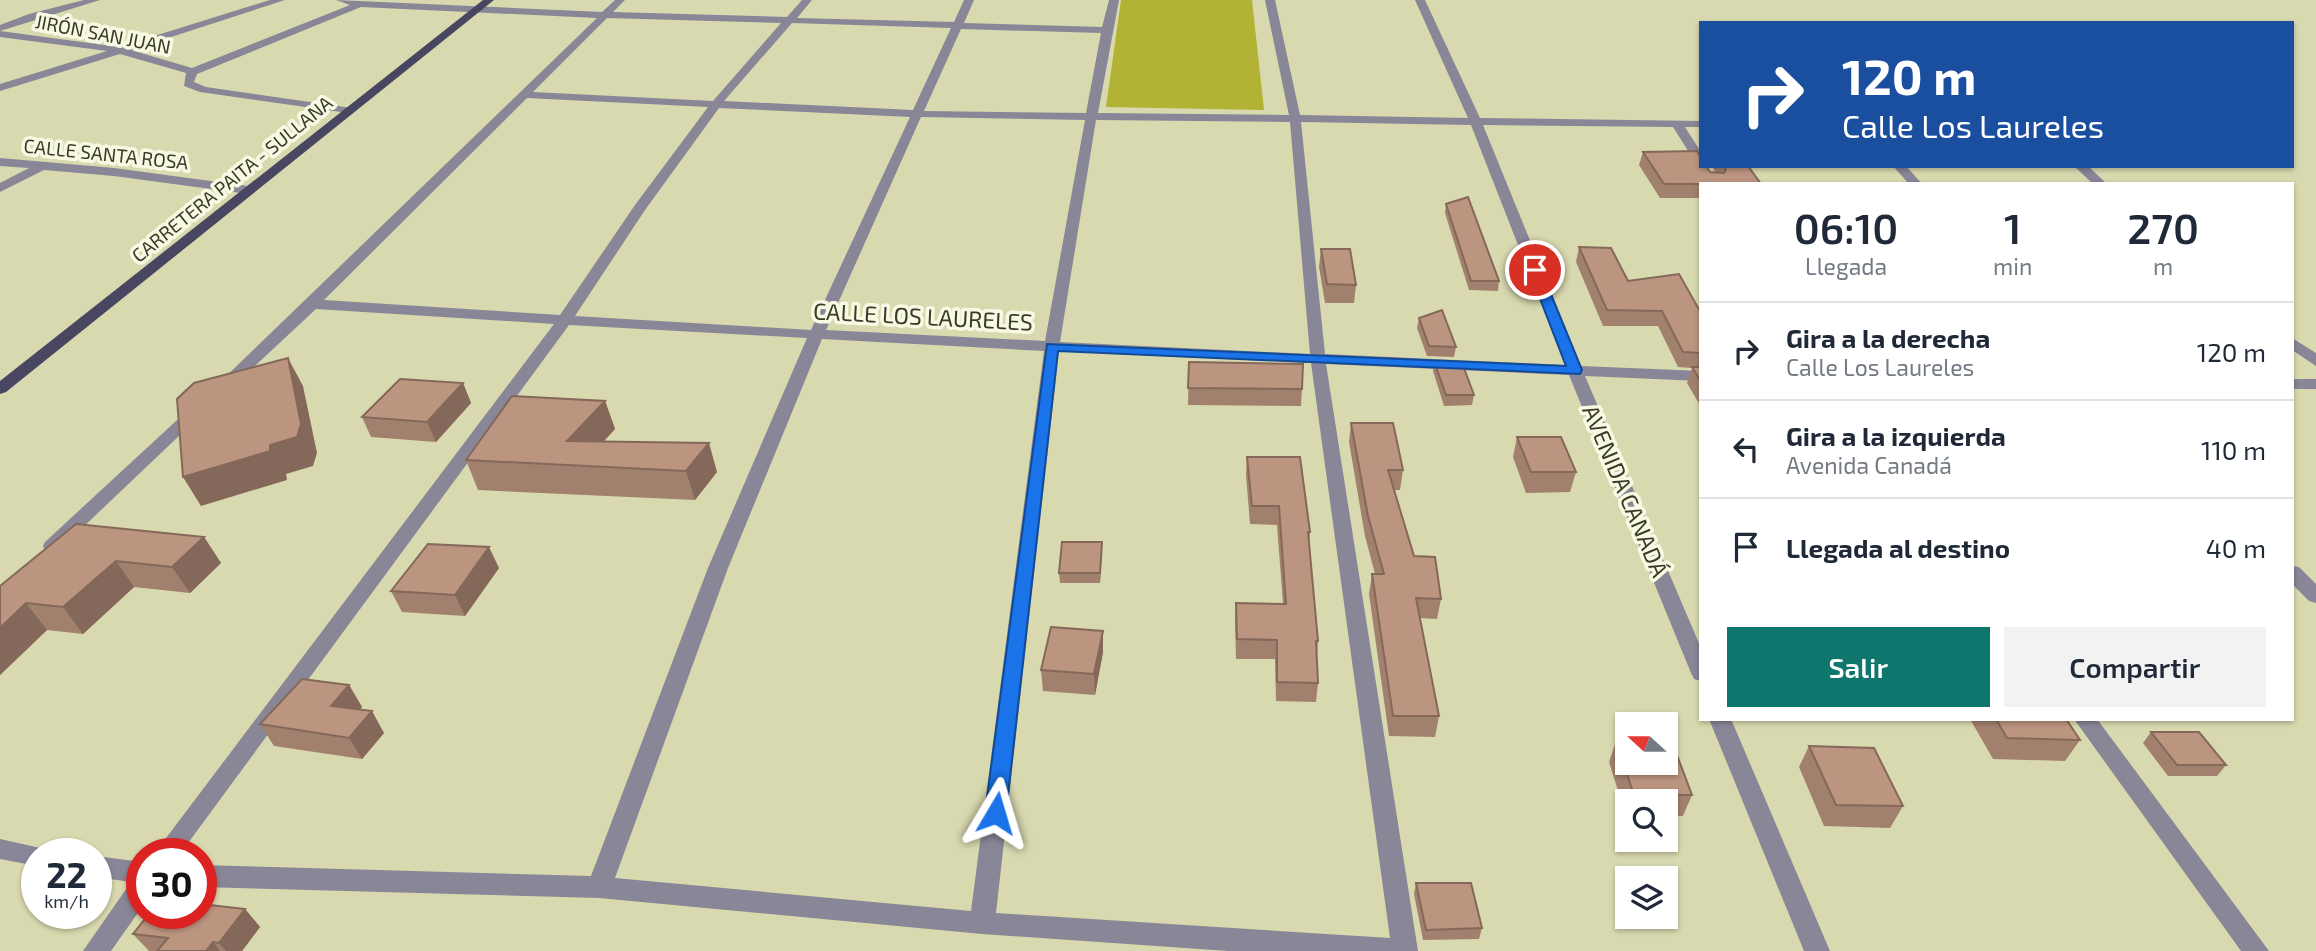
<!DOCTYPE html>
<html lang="es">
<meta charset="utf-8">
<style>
body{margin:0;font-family:"Exo 2",sans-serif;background:#f2f2f3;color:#1f2937;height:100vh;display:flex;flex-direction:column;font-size:26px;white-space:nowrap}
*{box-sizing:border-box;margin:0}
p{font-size:23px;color:#747a83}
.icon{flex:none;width:38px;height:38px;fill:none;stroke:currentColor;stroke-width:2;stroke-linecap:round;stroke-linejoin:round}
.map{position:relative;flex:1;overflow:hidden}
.sheet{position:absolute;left:1699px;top:182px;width:595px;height:539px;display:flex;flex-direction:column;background:#fff;border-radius:0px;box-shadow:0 2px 5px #0004}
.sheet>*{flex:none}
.guide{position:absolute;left:1699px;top:21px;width:595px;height:147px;border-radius:0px;box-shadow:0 2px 5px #0004;background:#1a4fa0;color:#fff;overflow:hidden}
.needle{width:46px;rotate:291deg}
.buttons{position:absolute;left:1615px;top:712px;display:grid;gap:14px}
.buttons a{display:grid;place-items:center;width:63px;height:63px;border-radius:0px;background:#fff;box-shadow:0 2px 5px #0004;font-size:35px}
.speed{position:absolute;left:21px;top:838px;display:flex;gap:14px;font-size:35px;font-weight:700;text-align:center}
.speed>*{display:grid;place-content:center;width:91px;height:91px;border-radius:50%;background:#fff;box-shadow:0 2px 5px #0004;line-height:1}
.speed small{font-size:18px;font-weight:400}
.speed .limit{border:10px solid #d22;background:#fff;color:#111}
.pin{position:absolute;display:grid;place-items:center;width:60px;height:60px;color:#fff;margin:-30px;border:4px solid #fff;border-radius:50%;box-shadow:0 2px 7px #0007}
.me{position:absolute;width:77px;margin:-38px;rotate:7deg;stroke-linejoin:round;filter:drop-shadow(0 0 5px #0008)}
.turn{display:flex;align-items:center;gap:24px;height:147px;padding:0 28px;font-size:32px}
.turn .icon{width:91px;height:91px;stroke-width:2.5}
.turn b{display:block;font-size:49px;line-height:60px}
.eta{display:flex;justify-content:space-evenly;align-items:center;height:119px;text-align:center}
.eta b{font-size:42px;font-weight:600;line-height:49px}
.button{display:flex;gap:14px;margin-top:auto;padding:14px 28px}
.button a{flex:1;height:80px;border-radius:0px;background:#0f766e;color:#fff;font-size:28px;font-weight:600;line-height:80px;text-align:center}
.button a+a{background:#f2f2f3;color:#1f2937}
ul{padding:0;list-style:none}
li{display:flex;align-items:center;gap:21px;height:98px;padding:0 28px;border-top:2px solid #e0e1e3}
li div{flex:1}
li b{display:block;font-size:26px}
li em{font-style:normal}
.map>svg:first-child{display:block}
</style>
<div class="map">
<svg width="2316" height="951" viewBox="0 0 2316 951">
<rect width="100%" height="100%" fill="#d8d9af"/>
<path fill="#b2b235" d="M1121,0H1252L1264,110L1106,107Z"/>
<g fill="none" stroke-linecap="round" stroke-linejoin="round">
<path fill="#888697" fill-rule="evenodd" d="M84,0H100L0,31V25L29,14Z
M270,0H285L131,50L192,68L350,5L336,0L602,12L615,0H625L613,12L787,17L802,0H812L797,18L954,22L964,0H974L964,23L1102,27L1109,0H1119L1098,113L1289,115L1265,0H1275L1300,115L1468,118L1415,0H1425L1480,118L1701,121V127H1685L1701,152V166L1697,165L1673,127L1483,125L1581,366L1701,371V381L1585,376L1701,648V681L1694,679L1691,673L1569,375L1326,364L1418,951H1228L982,934L599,898L201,887V865L591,876L708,568L807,338L569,325L180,854H154L554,324L316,309L230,389L224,391L216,386L597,18L361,7L197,74L194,82L206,87L352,108L354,110L348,113L200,92L184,86L186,73L120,54L0,91V84L107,51L0,37V31L119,47ZM607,18L781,23L713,101L533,92ZM792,23L951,28L913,110L724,101ZM961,29L1101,33L1086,113L924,111ZM527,98L708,107L635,205L560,315L324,300ZM719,108L910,117L811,330L575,316L645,210ZM921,117L1085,120L1045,341L826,330ZM1096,120L1290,122L1310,354L1060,342ZM1301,122L1471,125L1565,365L1325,354ZM822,339L1044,351L971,911L615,878L728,568ZM1059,351L1311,363L1390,938L996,913Z
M0,158L114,168L248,186L254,190L248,194L114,176L44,170L0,192V183L29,168L0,166Z
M1893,166H1906L1922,184H1909Z
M2074,166H2088L2107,184H2093Z
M2292,338L2316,353V366L2292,350Z
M2292,379H2316V389H2292Z
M195,407L201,409L203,412L201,415L59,550H45L43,546L45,542L189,409Z
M2292,566L2299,567L2316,584V603L2309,601L2292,584Z
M1709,719H1731L1830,951H1804Z
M2074,719H2097L2269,951H2241Z
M0,839L45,849L48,854H37V866L0,859Z
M96,856L142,862V907L111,951H83L131,882L96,877Z"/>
<path fill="#494662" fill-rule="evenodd" d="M483,0H494L6,392L0,394V381Z"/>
</g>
<path fill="#a2806e" d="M1643,152L1710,172L1716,173L1712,166H1748L1701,184V198H1660L1639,165Z
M1446,204L1499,281L1498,291L1469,290L1445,213Z
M1579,247L1628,281L1701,313V407L1687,383L1692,368L1678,367L1658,326H1603L1576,262Z
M1321,249L1356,285L1354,303H1325L1319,267Z
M1419,318L1456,347L1454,357L1427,356L1417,328Z
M1434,361L1474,395L1472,405L1444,406L1433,371Z
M1189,362L1302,389L1301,406L1188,405Z
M463,383L471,403L436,442L371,437L362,417Z
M605,401L615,429L604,441L717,472L695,500L478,490L466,460Z
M1351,423L1403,470L1400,490H1394L1414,556L1441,599L1437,619L1420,618L1439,716L1435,737L1389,736L1369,594L1372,574H1375L1365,536L1349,442Z
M1517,437L1576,472L1570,492L1526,493L1513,457Z
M1247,457L1310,532L1309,544L1318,641L1317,654L1318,683L1316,702L1276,701L1275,659H1236L1235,622L1236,603L1283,604L1277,525L1250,524L1246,475Z
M204,537L221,563L190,593L134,587L83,634L47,630L0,675V586Z
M1102,542L1100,583H1060L1059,573Z
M499,568L465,616L402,612L391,591Z
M1103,631V652L1095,695L1043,691L1041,670Z
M349,685L362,707L359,710L384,733L362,759L274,746L260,724Z
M1970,719H2066L2080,740L2065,761L1993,759Z
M2151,732L2226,765L2217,776H2168L2143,743Z
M1616,741L1692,795L1683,816H1666V802H1628V816H1626L1609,762Z
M1809,746L1903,806L1890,828L1824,826L1799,767Z
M1416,883L1482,928L1479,939L1423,940L1414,894Z
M245,909L260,927L242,951H149L133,934Z"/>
<path fill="#84685a" d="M288,358L303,386L317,453L313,466L286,474L287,480L201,506L183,477L270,445Z
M463,383L471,403L436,442L427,422Z
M605,401L615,429L581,466L567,441Z
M709,443L717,472L695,500L686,471Z
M204,537L221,563L190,593L172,567Z
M1102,542V553L1100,583V573Z
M489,547L499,568L465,616L455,595Z
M116,561L134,587L83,634L63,607Z
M26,603L47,630L0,675V628Z
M1103,631V652L1095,695L1094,674Z
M349,685L362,707L344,727L331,706Z
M372,711L384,733L362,759L349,738Z
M245,909L260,927L242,951H226L219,943Z
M213,942L220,951H206Z"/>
<path fill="#bc9580" stroke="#84685a" stroke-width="2" d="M1697,151L1701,158V166H1706L1710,172L1724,173L1726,169L1724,166H1748L1761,184H1664L1643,152Z
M1468,197L1499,281H1471L1446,204Z
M1579,247L1611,248L1628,281L1679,274L1701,313V353L1683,352L1662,311L1607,310Z
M1321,249H1350L1356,285L1327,284Z
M1442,310L1456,347L1429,346L1419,318Z
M288,358L301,424L297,437L270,445V451L183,477L177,399L194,383Z
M1434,361L1462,363L1474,395H1446Z
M1189,362L1303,364L1302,389L1188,388Z
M1692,367H1701V382Z
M400,379L463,383L427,422L362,417Z
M512,396L605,401L567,441L709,443L686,471L466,460Z
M1351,423H1393L1403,470H1388L1414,556L1435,557L1441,599L1416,598L1439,716H1393L1372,574H1384L1368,516Z
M1517,437H1561L1576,472H1531Z
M1247,457H1300L1310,532H1308L1318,641H1316L1318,683L1277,682V640L1237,639L1236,603L1286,604L1279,506H1252Z
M76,524L204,537L172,567L116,561L63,607L26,603L0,628V586Z
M1062,542H1102L1100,573H1059Z
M428,544L489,547L455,595L391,591Z
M1051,627L1103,631L1094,674L1041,670Z
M302,679L349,685L331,706L372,711L349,738L260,724Z
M1996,719H2066L2080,740L2007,738Z
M2151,732H2199L2226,765H2177Z
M1616,741H1628V763H1666V742H1672L1692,795H1634Z
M1809,746L1874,748L1903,806L1836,805Z
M1416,883H1471L1482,928L1426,930Z
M201,904L245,909L219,943L213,942L206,951H157L168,938L133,934L149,914H201Z"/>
<path fill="#1a73e8" stroke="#114b97" stroke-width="2" d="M1535,267L1541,270L1582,370L1580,374L1058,351L1006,813L1003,820L996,822L988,820L985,813L1047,344L1566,366L1529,270Z"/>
<g text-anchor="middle" stroke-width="7" stroke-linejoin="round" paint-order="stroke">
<g font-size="19" fill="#3a3a29" stroke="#f8f9e3">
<text transform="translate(103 34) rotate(11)" y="7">JIRÓN SAN JUAN</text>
<text transform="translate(106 154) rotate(6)" y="7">CALLE SANTA ROSA</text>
<text transform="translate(232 179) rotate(-39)" y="7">CARRETERA PAITA - SULLANA</text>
</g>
<g font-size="23" fill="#3a3a29" stroke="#f8f9e3">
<text transform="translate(923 317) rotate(3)" y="8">CALLE LOS LAURELES</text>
<text transform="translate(1625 491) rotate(67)" y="8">AVENIDA CANADÁ</text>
</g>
</g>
</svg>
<div class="buttons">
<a><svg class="needle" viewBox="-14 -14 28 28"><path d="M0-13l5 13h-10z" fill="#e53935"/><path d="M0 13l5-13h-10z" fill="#747a83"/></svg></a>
<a><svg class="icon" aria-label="search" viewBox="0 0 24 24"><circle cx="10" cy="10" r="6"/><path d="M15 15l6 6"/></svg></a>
<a><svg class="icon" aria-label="layers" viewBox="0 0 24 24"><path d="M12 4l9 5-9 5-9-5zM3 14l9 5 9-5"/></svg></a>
</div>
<div class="speed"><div>22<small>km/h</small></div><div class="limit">30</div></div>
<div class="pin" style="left:1535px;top:270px;background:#d93025"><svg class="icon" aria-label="arrive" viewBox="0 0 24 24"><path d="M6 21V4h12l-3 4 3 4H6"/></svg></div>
<svg class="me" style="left:996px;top:813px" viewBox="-20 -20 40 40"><path d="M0-17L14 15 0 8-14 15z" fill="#1a73e8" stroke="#fff" stroke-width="4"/></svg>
<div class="guide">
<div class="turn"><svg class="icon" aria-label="right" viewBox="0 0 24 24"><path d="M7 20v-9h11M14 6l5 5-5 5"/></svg><div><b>120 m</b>Calle Los Laureles</div></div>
</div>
<section class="sheet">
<div class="eta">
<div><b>06:10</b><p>Llegada</p></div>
<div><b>1</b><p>min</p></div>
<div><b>270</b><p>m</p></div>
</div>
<ul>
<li><svg class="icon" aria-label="right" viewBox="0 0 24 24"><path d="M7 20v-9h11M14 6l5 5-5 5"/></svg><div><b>Gira a la derecha</b><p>Calle Los Laureles</p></div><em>120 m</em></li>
<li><svg class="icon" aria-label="left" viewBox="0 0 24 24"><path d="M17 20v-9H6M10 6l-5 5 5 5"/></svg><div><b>Gira a la izquierda</b><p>Avenida Canadá</p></div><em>110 m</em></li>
<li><svg class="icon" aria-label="arrive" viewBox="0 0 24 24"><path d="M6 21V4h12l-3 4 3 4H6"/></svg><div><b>Llegada al destino</b></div><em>40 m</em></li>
</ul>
<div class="button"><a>Salir</a><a>Compartir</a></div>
</section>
</div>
